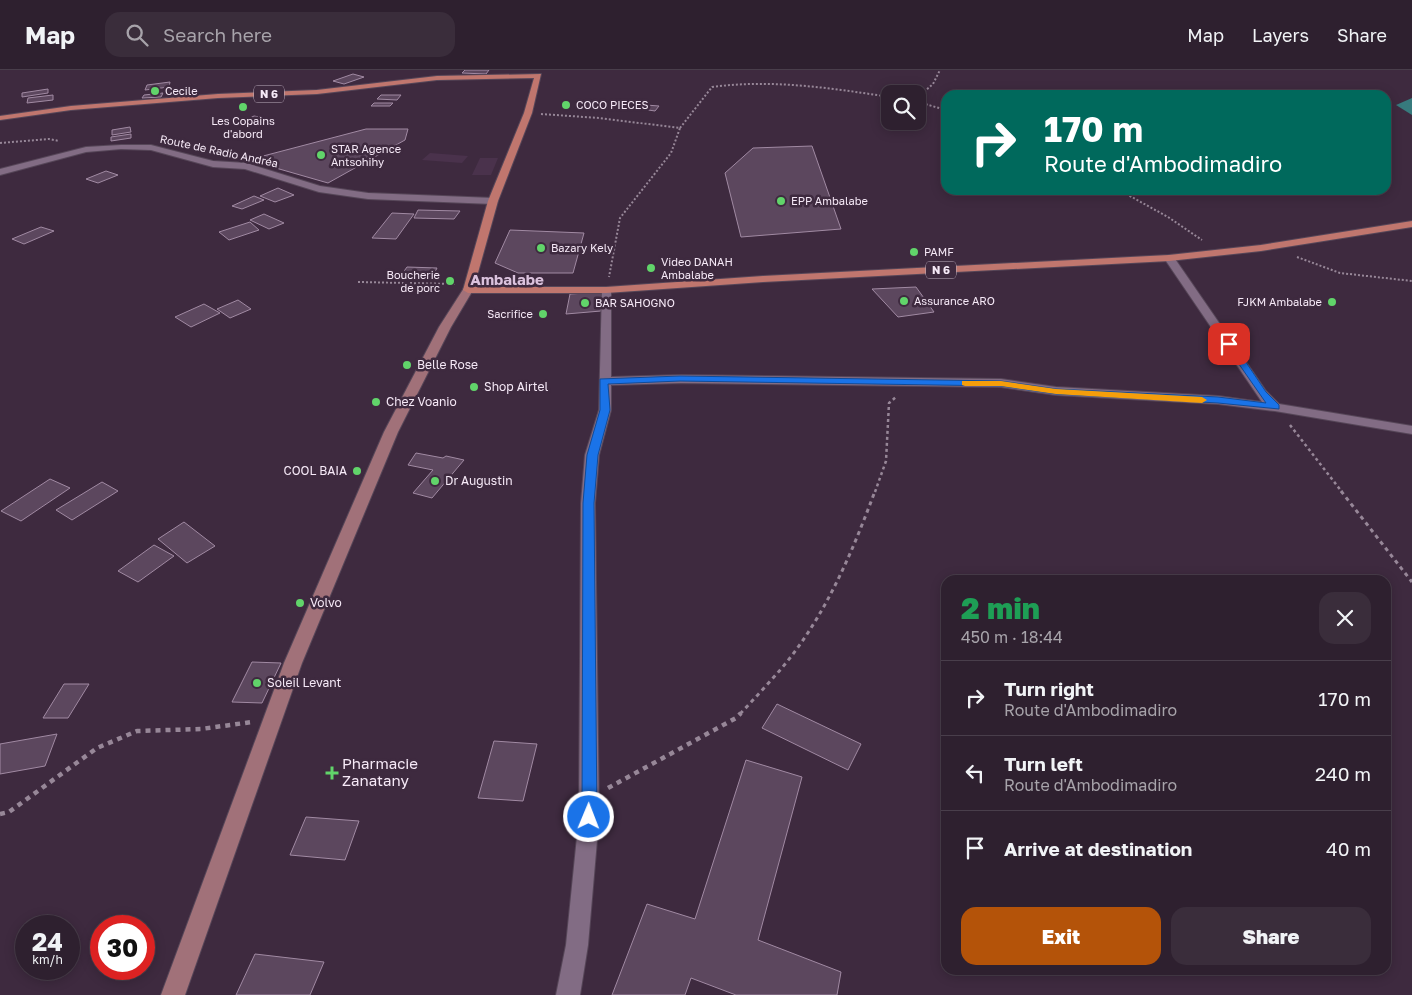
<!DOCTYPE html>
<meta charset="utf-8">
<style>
body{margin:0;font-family:"Golos Text",sans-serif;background:#3a2d3b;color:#f1f3f6;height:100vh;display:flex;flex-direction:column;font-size:19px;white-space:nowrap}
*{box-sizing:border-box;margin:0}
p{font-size:16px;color:#a7a3aa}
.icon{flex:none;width:28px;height:28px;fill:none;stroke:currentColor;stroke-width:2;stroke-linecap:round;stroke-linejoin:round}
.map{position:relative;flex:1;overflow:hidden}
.sheet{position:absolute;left:941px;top:505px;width:450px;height:400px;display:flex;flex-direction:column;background:#2e202f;border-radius:15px;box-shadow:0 2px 12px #0003,0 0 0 1px #493e4b}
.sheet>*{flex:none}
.banner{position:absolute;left:941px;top:20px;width:450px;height:105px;border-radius:15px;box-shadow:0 2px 12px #0003,0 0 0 1px #493e4b;background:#00695c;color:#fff;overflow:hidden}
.controls{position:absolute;left:881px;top:15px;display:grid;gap:10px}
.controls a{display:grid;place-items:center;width:45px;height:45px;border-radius:10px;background:#2e202f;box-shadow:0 2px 12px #0003,0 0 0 1px #493e4b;font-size:25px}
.speed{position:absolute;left:15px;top:845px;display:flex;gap:10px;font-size:25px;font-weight:700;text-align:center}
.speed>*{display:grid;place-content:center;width:65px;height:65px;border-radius:50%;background:#2e202f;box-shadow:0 2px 12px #0003,0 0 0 1px #493e4b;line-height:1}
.speed small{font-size:12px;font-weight:400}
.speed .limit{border:8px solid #d22;background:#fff;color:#111}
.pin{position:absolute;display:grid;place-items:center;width:42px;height:42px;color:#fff;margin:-21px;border-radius:10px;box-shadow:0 2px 8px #0006}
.me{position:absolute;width:55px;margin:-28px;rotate:1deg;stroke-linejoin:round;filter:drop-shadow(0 0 4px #0008)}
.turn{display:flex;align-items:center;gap:18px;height:105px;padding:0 20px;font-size:22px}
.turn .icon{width:65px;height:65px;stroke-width:2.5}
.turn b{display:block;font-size:35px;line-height:42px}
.round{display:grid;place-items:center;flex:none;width:52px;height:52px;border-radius:15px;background:#3a2d3b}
.head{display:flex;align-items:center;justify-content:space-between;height:85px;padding:0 20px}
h1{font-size:30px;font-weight:800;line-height:38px;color:#1e9e55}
.action{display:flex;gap:10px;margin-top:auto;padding:10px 20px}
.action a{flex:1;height:58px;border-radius:15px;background:#b45309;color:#fff;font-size:20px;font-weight:800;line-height:58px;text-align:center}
.action a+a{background:#3a2d3b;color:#f1f3f6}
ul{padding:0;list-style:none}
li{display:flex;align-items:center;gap:15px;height:75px;padding:0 20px;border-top:1px solid #493e4b}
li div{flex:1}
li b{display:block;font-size:19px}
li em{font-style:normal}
header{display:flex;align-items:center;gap:30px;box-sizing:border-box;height:70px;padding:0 25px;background:#2e202f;border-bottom:1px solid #493e4b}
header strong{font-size:24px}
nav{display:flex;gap:28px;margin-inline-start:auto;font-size:18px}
.search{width:350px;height:45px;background:#3a2d3b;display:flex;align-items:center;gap:12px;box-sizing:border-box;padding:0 18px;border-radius:15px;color:#a7a3aa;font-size:19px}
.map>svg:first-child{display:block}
</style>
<header>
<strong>Map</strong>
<div class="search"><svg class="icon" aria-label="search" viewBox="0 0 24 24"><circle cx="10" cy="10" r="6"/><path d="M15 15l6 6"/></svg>Search here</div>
<nav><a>Map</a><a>Layers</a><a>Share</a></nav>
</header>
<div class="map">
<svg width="1412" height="925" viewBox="0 0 1412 925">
<rect width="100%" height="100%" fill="#3e2a3f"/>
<path fill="#4a324c" d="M430,83L468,86L462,93L422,90Z
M480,88H498L491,105H472Z"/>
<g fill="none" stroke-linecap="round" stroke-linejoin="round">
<path fill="#377a7d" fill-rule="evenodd" d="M1412,28V45L1396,35Z"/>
</g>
<path fill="#5c475e" stroke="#a18aa3" d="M465,0H489L486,4L462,3Z
M353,4L364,7L344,14L333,11Z
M170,12L169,17L145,20L147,15Z
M48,19V23L22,27V23Z
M163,23L161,27L142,28L144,25Z
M53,25V30L27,33L28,28Z
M381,25H401L397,30L377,29Z
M374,33H393L390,36H371Z
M646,35L659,36L655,41L642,39Z
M254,46L270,49L262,53L246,50Z
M130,57L131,62L112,65V60Z
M366,59H408L405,70L328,113L248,90Z
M131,64V68L111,71V67Z
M812,76L841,159L741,167L725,103L753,78Z
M106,101L118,105L98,113L86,109Z
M278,118L294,125L275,132L260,126Z
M254,126L264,130L242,139L232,136Z
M418,140L460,141L454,149L414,148Z
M392,143L414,144L396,169L372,168Z
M264,144L284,153L269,159L250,150Z
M250,152L259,160L229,170L219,162Z
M41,157L54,161L24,174L12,169Z
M510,160L584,163L573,203H518L495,193Z
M407,197L437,198L433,206L402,204Z
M916,217L934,242L898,247L872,219Z
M602,222L601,241L566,244L570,224Z
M238,230L251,239L230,248L217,239Z
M204,234L220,243L191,257L175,247Z
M416,383L443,388L446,386L464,390L432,428L413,423L433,400L408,395Z
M50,409L70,418L21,451L1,441Z
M102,412L118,421L72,450L56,440Z
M184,452L215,476L187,493L158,469Z
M154,475L174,486L138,512L118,501Z
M252,592L281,593L262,633L232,632Z
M64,614H89L68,648H43Z
M777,634L861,674L848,700L762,658Z
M57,664L45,696L0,704V674Z
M494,671L537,674L523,731L478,728Z
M746,690L802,707L758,870L841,902L837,925H736L691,908L685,925H612L647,834L695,849Z
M306,747L359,751L345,790L290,785Z
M255,884L324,892L310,925H236Z"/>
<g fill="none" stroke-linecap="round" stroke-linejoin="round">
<defs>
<path id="street" d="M121,75H151L213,91L246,93L320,116L368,123L493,128L498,131L493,134L368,129L319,122L245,99L213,97L151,80L121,79L86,82L0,105V99L86,77Z
M1169,185L1173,186L1266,321L1279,334L1412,356V364L1275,341L1218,334L1056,325L1001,317L681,313L611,315V340L599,385L595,433L599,747L588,875L580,925H556L566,875L579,747L581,433L585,385L599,340L602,218L606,217L611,220V307L681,305L1001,309L1056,317L1218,326L1262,332L1164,188Z"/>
<path id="secondary" d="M468,217L473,220L451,257L398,362L302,593L185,925H161L284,593L384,362L439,257L464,218Z"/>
<path id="primary" d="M541,4L532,43L498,131L474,217H606L763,206L1169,185L1261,175L1412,151V157L1261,181L1169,191L763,212L606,223H468L463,220L488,131L524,43L534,8L437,10L317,24L218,28L71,40L0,50V46L71,36L218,24L317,20L437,6Z"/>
</defs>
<use href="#street" stroke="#564658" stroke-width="2"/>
<use href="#secondary" stroke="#564658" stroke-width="2"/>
<use href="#primary" stroke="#564658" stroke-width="2"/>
<path stroke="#978798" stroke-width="2" stroke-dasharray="2 2" stroke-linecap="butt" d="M918,27L933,14L940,0
M918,32L946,40
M541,44L599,48L680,58L671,83L620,148L609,207
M680,58L712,17C772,9 830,18 890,27
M0,73L49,69L59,71
M1119,120L1168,147L1202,170
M1297,187L1340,203L1412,211
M358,212L455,214"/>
<path stroke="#978798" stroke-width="2.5" stroke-dasharray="3 3" stroke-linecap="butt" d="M1290,355L1342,422
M875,422L886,391L889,333L896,327"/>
<path stroke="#978798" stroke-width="3" stroke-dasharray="4 4" stroke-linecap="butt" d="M1341,421L1412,512
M740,644C754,629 768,614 781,599C825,547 852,483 875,421"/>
<path stroke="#978798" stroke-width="4.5" stroke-dasharray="5 5" stroke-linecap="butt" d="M608,718L736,648L741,643
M0,744L9,742L97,678L137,661L201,659L252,652"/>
<use href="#street" fill="#826c84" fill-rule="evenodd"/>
<use href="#secondary" fill="#a17179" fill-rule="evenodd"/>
<use href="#primary" fill="#c0766e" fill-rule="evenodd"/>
</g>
<path fill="#1a73e8" stroke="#114b97" d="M1229,272L1233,273L1266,322L1279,335V339L1218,333L1056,324L1001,316L680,311L608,314L610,340L598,385L594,433L597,747L595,752L589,754L584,752L582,747L583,433L587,385L600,340V309L680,306L1001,311L1056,319L1218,327L1266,333L1225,274Z"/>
<path fill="#f59e0b" d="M962,311H1001L1056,319L1202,327L1207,330L1202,333L1056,324L1001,316H965L962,315Z"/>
<g fill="#61d46a" stroke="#3e2a3f" stroke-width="2">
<circle cx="155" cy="21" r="5"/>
<circle cx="566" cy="35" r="5"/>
<circle cx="243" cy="37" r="5"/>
<circle cx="321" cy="85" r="5"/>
<circle cx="781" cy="131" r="5"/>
<circle cx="541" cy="178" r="5"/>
<circle cx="914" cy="182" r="5"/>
<circle cx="651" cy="198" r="5"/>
<circle cx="450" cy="211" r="5"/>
<circle cx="904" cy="231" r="5"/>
<circle cx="1332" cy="232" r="5"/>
<circle cx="585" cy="233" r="5"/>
<circle cx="543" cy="244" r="5"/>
<circle cx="407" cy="295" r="5"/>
<circle cx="474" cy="317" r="5"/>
<circle cx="376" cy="332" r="5"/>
<circle cx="357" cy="401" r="5"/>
<circle cx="435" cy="411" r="5"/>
<circle cx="300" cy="533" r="5"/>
<circle cx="257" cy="613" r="5"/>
<path d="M329.5 695.5h5v5h5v5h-5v5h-5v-5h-5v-5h5z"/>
</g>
<g text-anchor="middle" stroke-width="5" stroke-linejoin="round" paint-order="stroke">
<g font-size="11" fill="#f6e9f7" stroke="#3e2a3f" text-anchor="start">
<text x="165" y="25">Cecile</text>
<text x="576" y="39">COCO PIECES</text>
<text x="243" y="55" text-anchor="middle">Les Copains<tspan x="243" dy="13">d'abord</tspan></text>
<text x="331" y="83">STAR Agence<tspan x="331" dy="13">Antsohihy</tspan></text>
<text x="791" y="135">EPP Ambalabe</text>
<text x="551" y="182">Bazary Kely</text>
<text x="924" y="186">PAMF</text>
<text x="661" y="196">Video DANAH<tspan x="661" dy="13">Ambalabe</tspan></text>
<text x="440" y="209" text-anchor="end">Boucherie<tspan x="440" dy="13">de porc</tspan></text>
<text x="914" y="235">Assurance ARO</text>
<text x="1322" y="236" text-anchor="end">FJKM Ambalabe</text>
<text x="595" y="237">BAR SAHOGNO</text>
<text x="533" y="248" text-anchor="end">Sacrifice</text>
</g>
<g fill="#3e2a3f" stroke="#bfb0c0" stroke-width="1">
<rect x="254" y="15.5" width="30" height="17" rx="4"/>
<rect x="926" y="191.5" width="30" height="17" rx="4"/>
</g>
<g font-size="11" font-weight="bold" fill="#f6e9f7">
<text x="269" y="28">N 6</text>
<text x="941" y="204">N 6</text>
</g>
<g font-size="11" fill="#f6e9f7" stroke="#3e2a3f">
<text transform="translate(219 81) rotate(12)" y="4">Route de Radio Andréa</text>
</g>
<g font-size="12" fill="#f6e9f7" stroke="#3e2a3f" text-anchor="start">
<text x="417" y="299">Belle Rose</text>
<text x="484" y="321">Shop Airtel</text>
<text x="386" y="336">Chez Voanio</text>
<text x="347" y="405" text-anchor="end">COOL BAIA</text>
<text x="445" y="415">Dr Augustin</text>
<text x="310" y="537">Volvo</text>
<text x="267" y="617">Soleil Levant</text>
</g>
<g font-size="15" font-weight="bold" fill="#dbc2dd" stroke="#3e2a3f">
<text x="507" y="215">Ambalabe</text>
</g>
<g font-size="15" fill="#f6e9f7" stroke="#3e2a3f" text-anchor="start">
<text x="342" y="699">Pharmacie<tspan x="342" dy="17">Zanatany</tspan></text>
</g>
</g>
</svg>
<div class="controls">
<a><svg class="icon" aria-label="search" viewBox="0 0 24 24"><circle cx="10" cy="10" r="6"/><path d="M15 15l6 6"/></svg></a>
</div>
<div class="speed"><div>24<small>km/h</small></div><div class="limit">30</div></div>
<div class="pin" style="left:1229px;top:274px;background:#d93025"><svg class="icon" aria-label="arrive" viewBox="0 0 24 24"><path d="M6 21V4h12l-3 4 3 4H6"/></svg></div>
<svg class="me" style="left:589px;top:747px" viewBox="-20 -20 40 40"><circle r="17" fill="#1a73e8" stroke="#fff" stroke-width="3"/><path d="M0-11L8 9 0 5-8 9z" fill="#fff"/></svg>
<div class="banner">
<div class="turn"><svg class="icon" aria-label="right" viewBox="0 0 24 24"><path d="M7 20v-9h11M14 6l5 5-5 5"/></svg><div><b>170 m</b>Route d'Ambodimadiro</div></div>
</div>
<section class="sheet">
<div class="head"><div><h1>2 min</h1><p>450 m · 18:44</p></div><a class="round"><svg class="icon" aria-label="close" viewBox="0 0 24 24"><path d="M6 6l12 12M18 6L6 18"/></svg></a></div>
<ul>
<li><svg class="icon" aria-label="right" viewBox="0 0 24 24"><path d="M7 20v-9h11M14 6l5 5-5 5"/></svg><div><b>Turn right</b><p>Route d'Ambodimadiro</p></div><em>170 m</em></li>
<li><svg class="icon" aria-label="left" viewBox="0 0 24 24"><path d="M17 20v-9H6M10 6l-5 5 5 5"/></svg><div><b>Turn left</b><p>Route d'Ambodimadiro</p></div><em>240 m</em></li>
<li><svg class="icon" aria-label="arrive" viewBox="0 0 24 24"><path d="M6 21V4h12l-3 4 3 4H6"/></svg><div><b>Arrive at destination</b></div><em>40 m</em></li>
</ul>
<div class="action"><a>Exit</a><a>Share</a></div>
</section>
</div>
